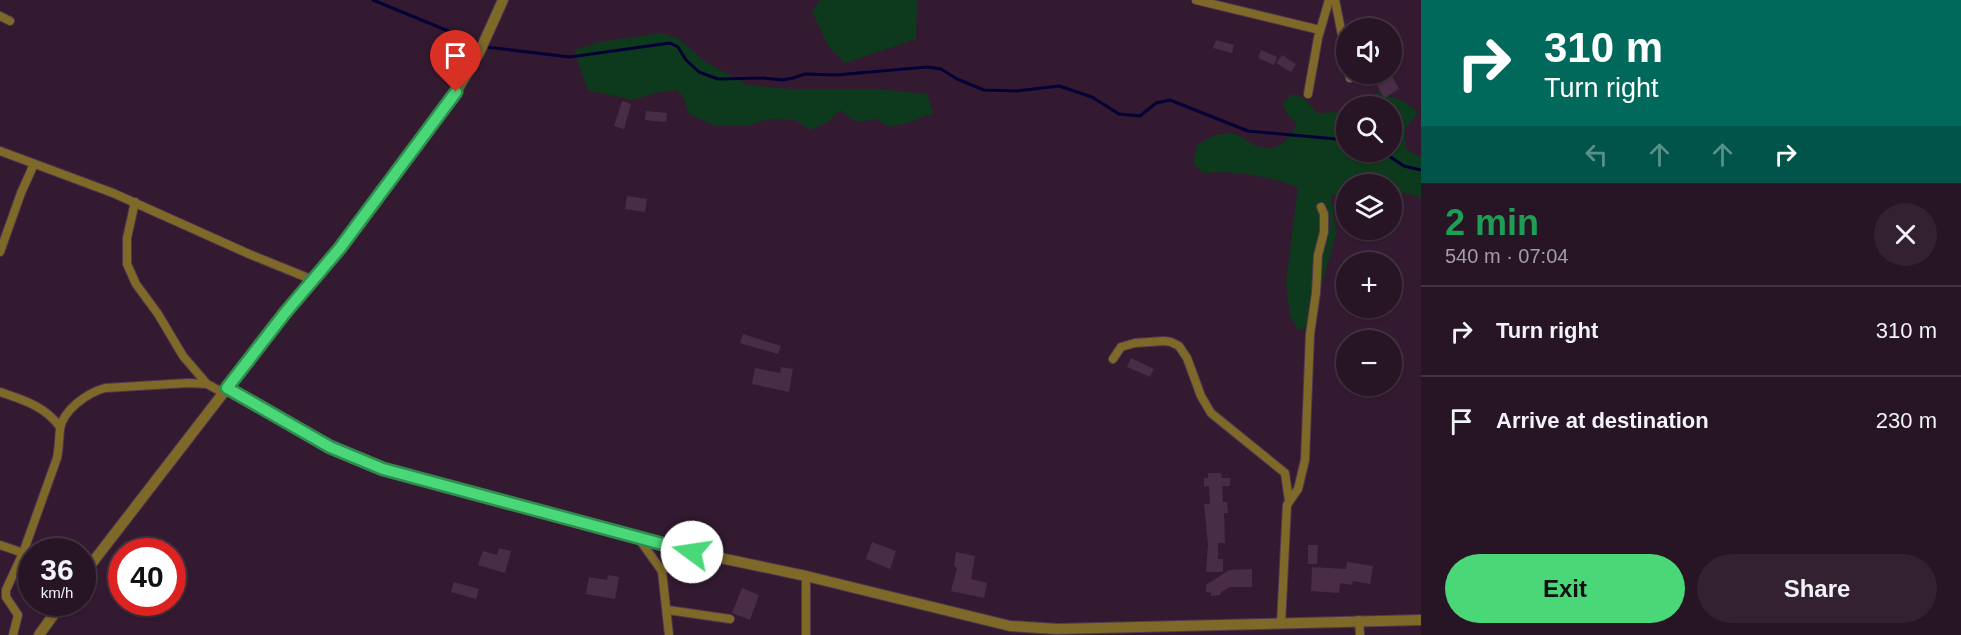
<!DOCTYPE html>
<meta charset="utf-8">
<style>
body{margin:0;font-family:Arial,sans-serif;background:#332132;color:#f1f3f6;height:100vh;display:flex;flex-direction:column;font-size:22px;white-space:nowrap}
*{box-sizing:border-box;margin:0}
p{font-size:20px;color:#a49ea7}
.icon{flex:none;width:33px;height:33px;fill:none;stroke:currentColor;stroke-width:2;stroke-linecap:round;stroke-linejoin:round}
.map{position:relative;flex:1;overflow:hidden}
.drawer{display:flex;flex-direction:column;background:#271425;width:540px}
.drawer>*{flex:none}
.banner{background:#00695c;color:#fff;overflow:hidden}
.controls{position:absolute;left:1336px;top:18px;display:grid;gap:12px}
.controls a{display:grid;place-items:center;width:66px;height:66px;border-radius:50%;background:#271425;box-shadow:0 2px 4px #0004,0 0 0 2px #433342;font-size:30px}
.speed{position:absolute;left:18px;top:538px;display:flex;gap:12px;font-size:30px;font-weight:700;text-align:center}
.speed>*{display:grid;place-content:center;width:78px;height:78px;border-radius:50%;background:#271425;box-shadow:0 2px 4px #0004,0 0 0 2px #433342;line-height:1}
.speed small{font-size:15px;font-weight:400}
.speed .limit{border:9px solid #d22;background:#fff;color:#111}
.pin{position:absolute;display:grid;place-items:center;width:51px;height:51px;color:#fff;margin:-62px -26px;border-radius:50% 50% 50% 0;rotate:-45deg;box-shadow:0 0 6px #0007}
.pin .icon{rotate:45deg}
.me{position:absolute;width:66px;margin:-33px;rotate:284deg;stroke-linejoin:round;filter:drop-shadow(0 0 4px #0008)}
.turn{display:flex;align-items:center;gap:21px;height:126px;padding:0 24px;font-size:27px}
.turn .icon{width:78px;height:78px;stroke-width:2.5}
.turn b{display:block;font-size:42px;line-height:51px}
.lanes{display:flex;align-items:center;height:57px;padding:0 24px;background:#0003;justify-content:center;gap:30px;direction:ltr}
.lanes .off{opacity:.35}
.round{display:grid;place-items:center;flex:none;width:63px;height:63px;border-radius:32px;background:#332132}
.head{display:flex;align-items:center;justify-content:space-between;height:102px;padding:0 24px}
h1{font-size:36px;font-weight:700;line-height:45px;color:#1e9e55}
.action{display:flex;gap:12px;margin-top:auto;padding:12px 24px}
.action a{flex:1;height:69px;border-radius:36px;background:#49d778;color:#111;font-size:24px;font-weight:700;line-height:69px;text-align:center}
.action a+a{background:#332132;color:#f1f3f6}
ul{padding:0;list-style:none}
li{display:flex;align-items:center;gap:18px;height:90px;padding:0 24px;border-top:2px solid #433342}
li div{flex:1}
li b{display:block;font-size:22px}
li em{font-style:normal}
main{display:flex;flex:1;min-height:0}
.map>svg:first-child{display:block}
</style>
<main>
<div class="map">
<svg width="1421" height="635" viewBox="0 0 1421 635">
<rect width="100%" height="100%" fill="#341a31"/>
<path fill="#0d3a1c" d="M820,0H917L916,39L845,63L829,47L812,12Z
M661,33L679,39L705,62L748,85L787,89H877L927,94L933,113L907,123L889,127L877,119L856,122L840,110L829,121L810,130L795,120L768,119L747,126L713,125L689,114L684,98L677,90L659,92L633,100L588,90L574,50L600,42Z
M1378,93L1403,101L1418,112L1405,129V149L1421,157V198L1406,193H1392V184H1347V194L1331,195L1336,233L1310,327L1299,330L1290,316L1286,282L1298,187C1266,176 1237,170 1203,173L1193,163L1197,145C1208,138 1218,132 1232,133C1238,134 1244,139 1249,142C1272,156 1286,146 1297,124L1286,112L1283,103L1291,94L1304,98L1317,113L1339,112L1347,119V152H1392V106H1361L1366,99Z"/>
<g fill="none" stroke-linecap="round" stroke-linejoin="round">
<path stroke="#040036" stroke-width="3" d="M373,0L480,44
M486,47L570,57L670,43L678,47L686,60L699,72L718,79L763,78L782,80L793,78L805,74L836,75L927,67L941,69L957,79L984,90L1017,91L1059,86L1092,97L1119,114L1140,116L1156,103L1170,100L1248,131L1347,140
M1383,152L1404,166L1421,170"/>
</g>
<path fill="#492d46" d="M1216,40L1234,45L1232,53L1213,48Z
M1261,50L1277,57L1274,65L1258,58Z
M1282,55L1296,64L1291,72L1276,63Z
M1392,76L1399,89L1384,98L1377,85Z
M622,101L631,104L624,129L614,126Z
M646,111L667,113L666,122L645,120Z
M627,196L647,199L645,212L625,209Z
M743,334L781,346L778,354L740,343Z
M1131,358L1154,369L1150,377L1127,367Z
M781,367L793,369L789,392L752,384L755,368L780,373Z
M1208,473H1221L1222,478H1230V486H1222L1223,502H1227L1228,513H1224L1225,543H1218V559H1223V572H1206L1208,544L1204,504H1210L1209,486L1204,487V478H1208Z
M872,542L896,551L890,569L866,559Z
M1308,545H1318L1317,564H1308Z
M499,548L511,551L505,573L478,565L483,551L497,555Z
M956,552L975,556L971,579L987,583L984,598L951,591L957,568L954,566Z
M1347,562L1373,566L1370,584L1353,581L1352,585L1340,583L1339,593L1311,591L1312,567L1346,569Z
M1252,569V587H1230L1221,592L1220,595L1211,596V593L1206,592V585L1229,570Z
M608,575L619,577L615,599L586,594L589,577L607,580Z
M454,582L479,589L476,599L451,592Z
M742,588L759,595L750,620L732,613Z"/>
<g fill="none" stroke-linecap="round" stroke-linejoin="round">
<defs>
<path id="minor" d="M1196,0L1320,30
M1335,0L1347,60
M0,16L10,21
M1349,74L1350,78
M1308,94L1318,38L1329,0
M0,151L113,193L249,254L313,280
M135,202L127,238V264L136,284L158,314L183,356L207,384
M0,252L21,193L34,164
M1113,359L1121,347L1135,343L1164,341L1171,342L1179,346L1187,358L1201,396L1211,413L1285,473L1289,501
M0,392C23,400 45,406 60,427
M639,539L662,571L669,635
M0,545L32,556
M662,571L684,550
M668,610L730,619
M1359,620L1360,635
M1281,624L1287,505L1298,489L1305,460L1310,334L1316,293L1318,255L1324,232V214L1321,207
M13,635L18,615L6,597V590L23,553L57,458C59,448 59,439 60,429C63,410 87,393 105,388L188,383L207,384L224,393
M806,635V576"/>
<path id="tertiary" d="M227,388L330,447L383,469L692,552L806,576L1010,626L1057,629L1421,620
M82,576L285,313L340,248L456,92L479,53L503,0
M39,635L62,603"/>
</defs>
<use href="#minor" stroke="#50374d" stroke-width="10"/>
<use href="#tertiary" stroke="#50374d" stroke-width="12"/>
<use href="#minor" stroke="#7f6928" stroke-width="8"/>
<use href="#tertiary" stroke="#7f6928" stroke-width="10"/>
</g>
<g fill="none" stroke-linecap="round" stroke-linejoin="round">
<defs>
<path id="route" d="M456,92L340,248L285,313L227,388L330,447L383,469L692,552"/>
</defs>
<use href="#route" stroke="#2f8c4e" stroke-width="15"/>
<use href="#route" stroke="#49d778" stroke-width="10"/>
</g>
</svg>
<div class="controls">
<a><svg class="icon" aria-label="sound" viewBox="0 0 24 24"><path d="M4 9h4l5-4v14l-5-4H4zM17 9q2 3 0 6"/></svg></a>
<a><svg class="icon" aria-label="search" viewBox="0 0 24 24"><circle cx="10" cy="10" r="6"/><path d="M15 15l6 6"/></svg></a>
<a><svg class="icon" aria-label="layers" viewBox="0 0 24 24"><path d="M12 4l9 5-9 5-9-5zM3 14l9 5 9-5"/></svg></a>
<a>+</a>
<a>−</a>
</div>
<div class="speed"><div>36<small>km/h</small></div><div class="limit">40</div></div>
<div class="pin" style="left:456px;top:92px;background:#d93025"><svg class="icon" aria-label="arrive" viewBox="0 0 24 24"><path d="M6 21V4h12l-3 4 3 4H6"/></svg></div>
<svg class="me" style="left:692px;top:552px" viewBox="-20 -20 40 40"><circle r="19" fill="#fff"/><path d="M0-13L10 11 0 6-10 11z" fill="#49d778"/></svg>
</div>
<section class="drawer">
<div class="banner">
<div class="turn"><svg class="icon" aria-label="right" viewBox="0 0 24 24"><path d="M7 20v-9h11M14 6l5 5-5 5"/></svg><div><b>310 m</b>Turn right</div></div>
<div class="lanes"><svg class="icon off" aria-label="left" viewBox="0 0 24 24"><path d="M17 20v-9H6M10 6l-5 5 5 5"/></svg><svg class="icon off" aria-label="ahead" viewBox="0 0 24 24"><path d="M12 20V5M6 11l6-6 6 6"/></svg><svg class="icon off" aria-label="ahead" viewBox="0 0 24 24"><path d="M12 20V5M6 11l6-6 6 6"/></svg><svg class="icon" aria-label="right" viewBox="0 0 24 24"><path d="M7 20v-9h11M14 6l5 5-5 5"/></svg></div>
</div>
<div class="head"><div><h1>2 min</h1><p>540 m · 07:04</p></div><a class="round"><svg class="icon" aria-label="close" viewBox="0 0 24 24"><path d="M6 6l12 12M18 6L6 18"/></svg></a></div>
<ul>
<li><svg class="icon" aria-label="right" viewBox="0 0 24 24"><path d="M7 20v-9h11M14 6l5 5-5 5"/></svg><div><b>Turn right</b></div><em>310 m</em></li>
<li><svg class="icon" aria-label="arrive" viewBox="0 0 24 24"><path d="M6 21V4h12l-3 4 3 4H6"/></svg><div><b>Arrive at destination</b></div><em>230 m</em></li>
</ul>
<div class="action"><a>Exit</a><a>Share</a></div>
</section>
</main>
